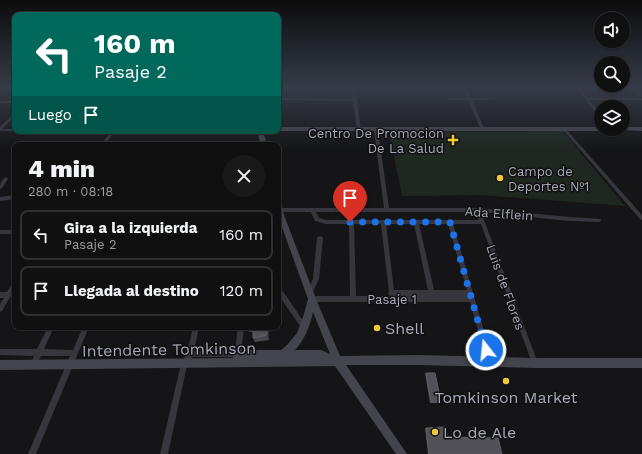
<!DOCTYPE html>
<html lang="es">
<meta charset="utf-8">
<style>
body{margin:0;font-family:"Work Sans",sans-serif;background:#19191a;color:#f1f3f6;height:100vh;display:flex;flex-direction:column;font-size:15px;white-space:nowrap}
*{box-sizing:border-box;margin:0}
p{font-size:13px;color:#9c9d9f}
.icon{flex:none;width:22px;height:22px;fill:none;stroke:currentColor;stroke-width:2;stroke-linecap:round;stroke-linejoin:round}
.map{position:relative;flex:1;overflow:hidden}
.details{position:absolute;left:12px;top:142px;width:269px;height:188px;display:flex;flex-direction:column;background:#101011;border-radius:8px;box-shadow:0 1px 3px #0004,0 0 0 1px #303031}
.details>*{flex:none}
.banner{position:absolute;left:12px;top:12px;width:269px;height:122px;border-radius:8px;box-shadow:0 1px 3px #0004,0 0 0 1px #303031;background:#00695c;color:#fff;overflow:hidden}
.controls{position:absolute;left:594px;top:12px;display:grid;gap:8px}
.controls a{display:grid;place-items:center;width:36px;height:36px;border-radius:50%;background:#101011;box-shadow:0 1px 3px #0004,0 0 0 1px #303031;font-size:20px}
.pin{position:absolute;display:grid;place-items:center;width:34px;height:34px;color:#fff;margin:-41px -17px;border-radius:50% 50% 50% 0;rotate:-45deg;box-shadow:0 0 4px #0007}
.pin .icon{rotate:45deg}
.me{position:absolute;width:44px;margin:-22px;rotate:344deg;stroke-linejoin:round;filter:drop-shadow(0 0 3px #0008)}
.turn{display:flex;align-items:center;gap:14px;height:84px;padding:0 16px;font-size:18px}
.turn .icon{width:52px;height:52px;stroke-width:2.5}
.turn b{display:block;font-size:28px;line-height:34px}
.then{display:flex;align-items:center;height:38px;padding:0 16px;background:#0003;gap:8px;font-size:15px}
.round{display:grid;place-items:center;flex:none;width:42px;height:42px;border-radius:21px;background:#19191a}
.head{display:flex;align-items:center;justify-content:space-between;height:68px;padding:0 16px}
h1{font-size:24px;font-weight:800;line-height:30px}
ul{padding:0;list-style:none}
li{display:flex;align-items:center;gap:12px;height:50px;margin:0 8px 6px;padding:0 8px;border:2px solid #303031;border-radius:8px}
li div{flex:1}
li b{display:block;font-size:15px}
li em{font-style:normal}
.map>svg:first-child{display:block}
</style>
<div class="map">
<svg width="642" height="454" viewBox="0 0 642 454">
<rect width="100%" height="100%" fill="#151517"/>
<path fill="#1f2721" d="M563,131L625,206L482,195L402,196L389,132Z"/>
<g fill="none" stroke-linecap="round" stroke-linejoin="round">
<path fill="#36363c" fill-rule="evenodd" d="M351,87H355L361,130L359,131L357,130L353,101L278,100V98L353,99Z
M462,87H466L471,98H494L496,99L494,100H472L485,130L484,131H483L481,130L468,100H448L446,99L448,98H467Z
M575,87H579L588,98H642V100H589L601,115V118H600Z
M631,87H635L642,94V97H641Z
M0,101H15V103H0Z
M14,113H15V116L2,129H15V131H16H0V127Z
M563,128H565L642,215V220L640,219L563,130Z
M375,129H376L378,130L389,208H478L569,217L601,219V220L599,222L569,221L481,212L538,363L537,365L535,366L533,365L532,363L481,224H453L493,362L492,364L490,365L488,364L487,362L470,302H312L310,301L309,299L310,297L312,296H350L349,224H326L315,221L311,212H280L278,211V209L280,208H384L374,130ZM316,212H476L479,220H326L319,218ZM354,224H381L389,292L388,293L390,296H356ZM386,224H414L428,290H394ZM419,224H448L467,290H434Z
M111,131H115L105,145H101Z
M6,177L8,179L2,188L0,189C0,184 1,179 6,177Z
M15,195V199L0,201V197Z
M0,230H15V234H0Z
M320,236L322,237L323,238L319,279L312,294L310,295L308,294L307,292L313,279L317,238L318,237Z
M15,281V289L2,311L0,312V304L4,298H0V292H7L13,282Z
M278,286L280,287L306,325L307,327L306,329L304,330L302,329L278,294Z
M48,327H54L44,349L73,350L83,327H89L36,454H28L70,356H41L35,367L33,368L31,367L30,365L34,356L0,355V349H37Z
M193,327H199L194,351H235L238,327H244L241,354L240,356L238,357H192L187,365L168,454H160L181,364L187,353Z"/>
<path fill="#44454c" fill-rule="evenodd" d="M278,127H601V129H604L601,131H278Z
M623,127H642V131L621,130L620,129H623Z
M257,131H263L267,145H261Z
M278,199L281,201L284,215L316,299L340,356L418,355L535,358H642V368H535L418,365H346L407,454H396L335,366L0,370V360L233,358L235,351L238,350H281L287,345L297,333L304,314L308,299L278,216ZM313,312L330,354L321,350H295C305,339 310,326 313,312Z"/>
</g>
<path fill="#47464c" d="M247,327H268L269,340L255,342L253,338V332H249Z
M426,373L441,402L440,403H430L425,374Z
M425,428H426L448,437L502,454H428Z"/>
<path fill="#2f2e32" d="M267,327H268L269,340L267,335Z"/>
<path fill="#525158" stroke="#5f5f66" d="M253,327H267V335L253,338Z
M426,373H435L441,402H431Z
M445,427L448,437L498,438L502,454H429L426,428Z"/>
<linearGradient id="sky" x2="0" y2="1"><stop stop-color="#0c0c0d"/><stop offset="0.58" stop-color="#353b47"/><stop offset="1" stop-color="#353b47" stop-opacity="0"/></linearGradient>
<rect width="642" height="150" fill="url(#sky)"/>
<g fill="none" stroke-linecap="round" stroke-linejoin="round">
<path stroke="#1a73e8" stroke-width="7" stroke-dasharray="0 12.6" d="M350,222H450L486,350"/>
</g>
<g fill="#eec836" stroke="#101012" stroke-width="1.5">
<path d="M451 134h4v4h4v4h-4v4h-4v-4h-4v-4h4z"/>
<circle cx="500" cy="178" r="4"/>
<circle cx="377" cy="328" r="4"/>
<circle cx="506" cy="381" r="4"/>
<circle cx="435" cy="432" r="4"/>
</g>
<g text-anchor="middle" stroke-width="3" stroke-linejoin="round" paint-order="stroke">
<g font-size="13" fill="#a7aab7" stroke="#101012" text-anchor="end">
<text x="444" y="138">Centro De Promocion<tspan x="444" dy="15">De La Salud</tspan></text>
<text x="508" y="176" text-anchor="start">Campo de<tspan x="508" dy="15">Deportes Nº1</tspan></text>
</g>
<g font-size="13" fill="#a7aab7" stroke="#101012">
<text transform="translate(499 213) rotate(4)" y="5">Ada Elflein</text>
<text transform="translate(506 287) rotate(70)" y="5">Luis de Flores</text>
<text x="392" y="304">Pasaje 1</text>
</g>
<g font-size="16" fill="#a7aab7" stroke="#101012" text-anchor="start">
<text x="385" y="334">Shell</text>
<text x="506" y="403" text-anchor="middle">Tomkinson Market</text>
<text x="443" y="438">Lo de Ale</text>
</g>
<g font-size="16" fill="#a7aab7" stroke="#101012">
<text transform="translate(169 349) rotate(-1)" y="6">Intendente Tomkinson</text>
</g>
</g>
</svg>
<div class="controls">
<a><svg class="icon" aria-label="sound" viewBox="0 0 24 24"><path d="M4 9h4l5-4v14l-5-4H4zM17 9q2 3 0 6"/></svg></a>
<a><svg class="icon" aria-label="search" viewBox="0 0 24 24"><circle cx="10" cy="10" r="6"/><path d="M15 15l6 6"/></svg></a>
<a><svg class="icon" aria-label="layers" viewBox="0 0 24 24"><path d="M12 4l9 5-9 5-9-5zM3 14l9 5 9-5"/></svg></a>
</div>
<div class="pin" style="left:350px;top:222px;background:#d93025"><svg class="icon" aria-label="arrive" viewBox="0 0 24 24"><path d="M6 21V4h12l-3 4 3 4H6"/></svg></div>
<svg class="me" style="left:486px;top:350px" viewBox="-20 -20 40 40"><circle r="17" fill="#1a73e8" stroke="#fff" stroke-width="3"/><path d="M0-11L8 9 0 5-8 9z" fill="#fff"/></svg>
<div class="banner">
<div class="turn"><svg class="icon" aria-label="left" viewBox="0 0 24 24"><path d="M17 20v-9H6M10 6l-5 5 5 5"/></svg><div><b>160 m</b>Pasaje 2</div></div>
<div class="then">Luego<svg class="icon" aria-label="arrive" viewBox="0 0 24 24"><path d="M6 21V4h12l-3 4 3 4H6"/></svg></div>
</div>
<section class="details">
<div class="head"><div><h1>4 min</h1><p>280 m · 08:18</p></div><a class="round"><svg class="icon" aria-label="close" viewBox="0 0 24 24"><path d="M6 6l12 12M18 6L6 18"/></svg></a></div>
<ul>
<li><svg class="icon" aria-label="left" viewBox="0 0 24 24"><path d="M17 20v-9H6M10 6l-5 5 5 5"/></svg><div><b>Gira a la izquierda</b><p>Pasaje 2</p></div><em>160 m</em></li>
<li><svg class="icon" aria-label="arrive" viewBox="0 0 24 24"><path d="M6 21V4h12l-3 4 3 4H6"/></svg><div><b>Llegada al destino</b></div><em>120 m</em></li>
</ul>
</section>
</div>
